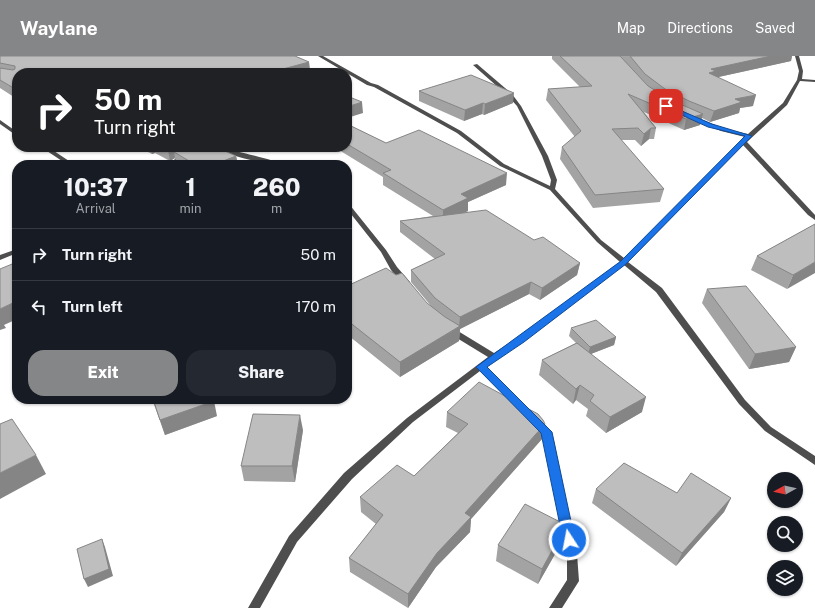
<!DOCTYPE html>
<style>
body{margin:0;font-family:"Public Sans",sans-serif;background:#242831;color:#f1f3f6;height:100vh;display:flex;flex-direction:column;font-size:15px;white-space:nowrap}
*{box-sizing:border-box;margin:0}
p{font-size:13px;color:#9ea1a6}
.icon{flex:none;width:22px;height:22px;fill:none;stroke:currentColor;stroke-width:2;stroke-linecap:round;stroke-linejoin:round}
.map{position:relative;flex:1;overflow:hidden}
.sheet{position:absolute;left:12px;top:104px;width:340px;height:244px;display:flex;flex-direction:column;background:#171b24;border-radius:16px;box-shadow:0 1px 3px #0004}
.sheet>*{flex:none}
.guide{position:absolute;left:12px;top:12px;width:340px;height:84px;border-radius:16px;box-shadow:0 1px 3px #0004;background:#202124;color:#fff;overflow:hidden}
.needle{width:26px;rotate:262deg}
.fabs{position:absolute;left:767px;top:416px;display:grid;gap:8px}
.fabs a{display:grid;place-items:center;width:36px;height:36px;border-radius:50%;background:#171b24;box-shadow:0 1px 3px #0004;font-size:20px}
.pin{position:absolute;display:grid;place-items:center;width:34px;height:34px;color:#fff;margin:-17px;border-radius:8px;box-shadow:0 2px 6px #0006}
.me{position:absolute;width:44px;margin:-22px;rotate:349deg;stroke-linejoin:round;filter:drop-shadow(0 0 3px #0008)}
.turn{display:flex;align-items:center;gap:14px;height:84px;padding:0 16px;font-size:18px}
.turn .icon{width:52px;height:52px;stroke-width:2.5}
.turn b{display:block;font-size:28px;line-height:34px}
.eta{display:flex;justify-content:space-evenly;align-items:center;height:68px;text-align:center}
.eta b{font-size:24px;font-weight:800;line-height:28px}
.primary-button{display:flex;gap:8px;margin-top:auto;padding:8px 16px}
.primary-button a{flex:1;height:46px;border-radius:16px;background:#858687;color:#fff;font-size:16px;font-weight:800;line-height:46px;text-align:center}
.primary-button a+a{background:#242831;color:#f1f3f6}
ul{padding:0;list-style:none}
li{display:flex;align-items:center;gap:12px;height:52px;padding:0 16px;border-top:1px solid #363941}
li div{flex:1}
li b{display:block;font-size:15px}
li em{font-style:normal}
header{display:flex;align-items:center;gap:24px;box-sizing:border-box;height:56px;padding:0 20px;background:#858687;color:#fff}
header strong{font-size:19px}
nav{display:flex;gap:22px;margin-inline-start:auto;font-size:14px}
.map>svg:first-child{display:block}
</style>
<header>
<strong>Waylane</strong>
<nav><a>Map</a><a>Directions</a><a>Saved</a></nav>
</header>
<div class="map">
<svg width="815" height="552" viewBox="0 0 815 552">
<rect width="100%" height="100%" fill="#fff"/>
<g fill="none" stroke-linecap="round" stroke-linejoin="round">
<path fill="#4e4e4e" fill-rule="evenodd" d="M318,0H323L371,27L378,29L461,75L504,108L550,130L551,124L542,100L517,50L508,40L473,9L477,8L512,38L521,50L548,100L557,124L555,133L601,184L624,202L745,81L721,75L689,62V60H693L725,73L748,78L783,47L797,24L799,15L795,0H799L803,15L802,23L815,24V26L800,25L787,49L747,86L815,159V164L808,159L743,89L628,206L662,232L745,344L771,371L815,400V409L765,375L739,348L656,236L624,209L523,286L486,311L529,354L527,356H521L480,315L413,366L352,423L297,486L260,552H248L289,480L344,417L407,362L488,301L447,276L446,274L447,272H453L494,297L517,282L620,206L597,186L550,134L500,110L457,77L374,31L367,29Z
M0,64L17,76V80L0,68Z
M41,91H48L75,109H68Z
M192,91H199L181,103L175,109H169L177,101Z
M214,91C222,91 278,105 284,109C269,109 226,100 214,91Z
M347,147L349,148L386,194L397,211L410,226L409,228H403L391,214L381,196L347,153Z
M17,193V197L0,204V199Z
M537,363C546,366 551,376 554,385L577,498L579,525L562,552H549L567,524V498L544,385L542,377L532,366L534,364Z"/>
</g>
<path fill="#a3a3a3" d="M0,0L309,6L310,16L306,17H17V43L0,32Z
M552,0H792L791,5L718,21L753,50L740,52L739,57L710,66L702,62L700,69L684,74L644,56L656,72L654,83H649L641,90L635,84H621L664,133L660,146L593,152L560,103L562,91L575,81L546,44L548,33L580,31L552,3Z
M419,35L513,47L484,59L482,58L464,65L419,45Z
M347,68L386,87L506,129L468,146V155L464,156L534,184L580,207L577,219L540,244L529,238L460,273L459,285L400,321L349,280L347,281V230L427,247L431,250L411,226V214L435,203L400,176V165L433,160L383,129V121L334,91H347Z
M138,91H216L236,100L238,109H177L175,102L170,105L155,97L152,98Z
M815,168L787,233L751,214L757,200Z
M707,233L796,291L789,306L749,313L702,247Z
M571,272L616,281L614,289L591,298L642,356L606,377L586,360L588,353L576,344L573,348L539,319L542,304L576,287L569,280Z
M152,343L217,360L165,379Z
M447,356L545,368L542,383L471,463L470,476L436,511L408,552L350,516L349,502L376,468L361,456L360,441L414,420L458,377L446,371Z
M303,374L295,426L244,425L241,410Z
M596,433L677,437L731,442L724,456L676,510L592,447Z
M563,484L538,528L496,505L498,489Z"/>
<path fill="#858585" d="M771,0H792L791,5L714,22L710,17L711,13Z
M309,6L310,16L306,17H284L283,13Z
M514,37L513,47L484,59L485,48Z
M756,39L753,50L740,52L739,57L710,66L714,55L735,43Z
M362,46L363,57L347,62V51Z
M483,47L482,58L464,65L465,54Z
M703,58L700,69L684,74L686,63Z
M651,72L649,83L641,90L644,78Z
M150,91H154L155,97L152,98Z
M171,91H189L174,96L175,102L170,105L168,94Z
M236,100L238,109H213Z
M507,117L506,129L468,146V155L443,167V154L461,138Z
M815,206V217L787,233L793,219Z
M580,207L577,219L540,244L542,232Z
M531,226L529,238L460,273L459,285L400,321V306L459,271L460,261Z
M17,245V263L4,269L6,272L0,274V253Z
M348,265L349,280L347,281V266Z
M616,281L614,289L588,299L590,291Z
M796,291L789,306L749,313L755,298Z
M580,329L576,344L573,348L576,333Z
M646,341L642,356L606,377L610,361Z
M214,345L217,360L165,379L160,364Z
M300,359L303,374L295,426L292,410Z
M545,368L542,383L471,463L470,476L436,511L408,552V538L465,457Z
M36,399L46,418L0,443V417Z
M731,442L724,456L676,510L682,497Z
M566,469L563,484L538,528L542,513Z
M102,483L105,491L113,520L88,531L84,523Z"/>
<path fill="#bebebe" stroke="#858585" d="M0,0H295L309,6L283,13L293,17H17V34L0,24V12L13,14L15,13V10L0,7Z
M560,0H620L648,30L671,44L703,58L686,63L628,38L656,72H651L644,78L638,72L612,73L664,133L595,139L562,91L581,75L548,33L592,30Z
M630,0H771L711,13L716,15L709,17L756,39L735,43L742,46L714,55L689,45L665,33L645,18Z
M471,19L514,37L485,48L483,47L465,54L419,35Z
M347,40L362,46L347,51Z
M347,68L386,87L419,74L507,117L461,138L468,142L443,154L383,117L391,114L347,88Z
M163,91H171L168,94Z
M181,91H216L236,100L213,109H196L174,96Z
M60,107L62,109H54Z
M486,154L534,184L543,181L580,207L542,232L531,226L460,261L435,242L411,214L445,198L400,165Z
M815,168V206L793,219L757,200Z
M17,206V245L0,253V213Z
M386,212L396,219L402,217L427,247L445,261L460,270L400,306L348,265L347,266V230Z
M746,230L796,291L755,298L707,233Z
M596,264L616,281L590,291L571,272Z
M577,287L646,341L610,361L590,345L594,339L580,329L576,333L542,304Z
M479,326L538,358L543,364L545,368L465,457L471,461L437,497L408,538L349,502L383,459L360,441L397,409L414,420L468,368L447,356Z
M153,343H213L214,345L160,364Z
M253,358L300,359L292,410H241Z
M12,363L36,399L0,417V368Z
M624,407L677,437L691,417L731,442L682,497L596,433Z
M525,448L566,469L542,513L498,489Z
M102,483L109,513L84,523L77,493Z"/>
<path fill="#1a73e8" stroke="#114b97" d="M664,49H668L712,68L752,80L626,208L524,286L487,311L552,376L575,484L574,488L569,489L565,488L563,484L541,377L476,311L621,205L745,80L708,71L664,51Z"/>
</svg>
<div class="fabs">
<a><svg class="needle" viewBox="-14 -14 28 28"><path d="M0-13l5 13h-10z" fill="#e53935"/><path d="M0 13l5-13h-10z" fill="#9ea1a6"/></svg></a>
<a><svg class="icon" aria-label="search" viewBox="0 0 24 24"><circle cx="10" cy="10" r="6"/><path d="M15 15l6 6"/></svg></a>
<a><svg class="icon" aria-label="layers" viewBox="0 0 24 24"><path d="M12 4l9 5-9 5-9-5zM3 14l9 5 9-5"/></svg></a>
</div>
<div class="pin" style="left:666px;top:50px;background:#d93025"><svg class="icon" aria-label="arrive" viewBox="0 0 24 24"><path d="M6 21V4h12l-3 4 3 4H6"/></svg></div>
<svg class="me" style="left:569px;top:484px" viewBox="-20 -20 40 40"><circle r="17" fill="#1a73e8" stroke="#fff" stroke-width="3"/><path d="M0-11L8 9 0 5-8 9z" fill="#fff"/></svg>
<div class="guide">
<div class="turn"><svg class="icon" aria-label="right" viewBox="0 0 24 24"><path d="M7 20v-9h11M14 6l5 5-5 5"/></svg><div><b>50 m</b>Turn right</div></div>
</div>
<section class="sheet">
<div class="eta">
<div><b>10:37</b><p>Arrival</p></div>
<div><b>1</b><p>min</p></div>
<div><b>260</b><p>m</p></div>
</div>
<ul>
<li><svg class="icon" aria-label="right" viewBox="0 0 24 24"><path d="M7 20v-9h11M14 6l5 5-5 5"/></svg><div><b>Turn right</b></div><em>50 m</em></li>
<li><svg class="icon" aria-label="left" viewBox="0 0 24 24"><path d="M17 20v-9H6M10 6l-5 5 5 5"/></svg><div><b>Turn left</b></div><em>170 m</em></li>
</ul>
<div class="primary-button"><a>Exit</a><a>Share</a></div>
</section>
</div>
